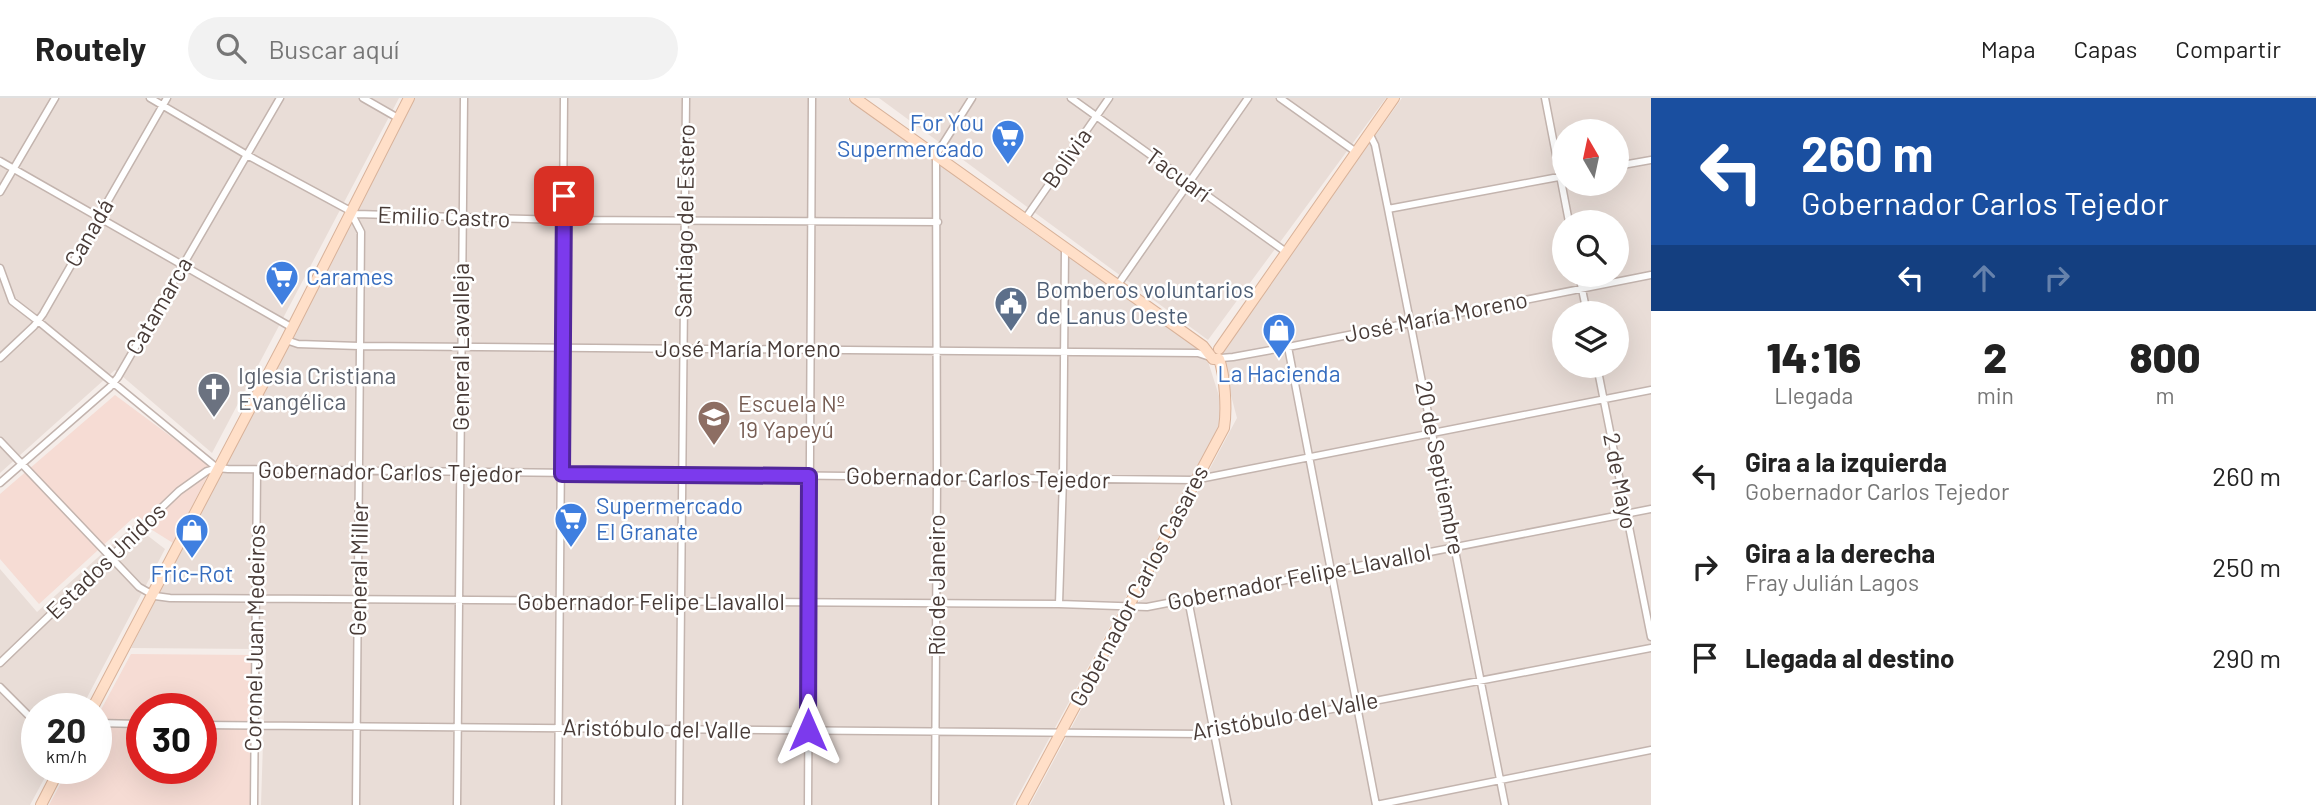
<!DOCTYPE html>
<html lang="es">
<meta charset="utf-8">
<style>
body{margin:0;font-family:Barlow,sans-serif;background:#f2f2f2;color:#222;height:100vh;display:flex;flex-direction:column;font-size:26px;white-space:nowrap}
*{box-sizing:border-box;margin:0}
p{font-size:23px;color:#767676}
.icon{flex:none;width:38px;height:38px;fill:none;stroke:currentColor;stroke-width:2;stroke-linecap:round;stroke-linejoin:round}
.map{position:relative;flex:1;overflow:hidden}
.side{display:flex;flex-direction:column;background:#fff;width:665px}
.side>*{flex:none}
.top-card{background:#1a4fa0;color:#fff;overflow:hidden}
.needle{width:46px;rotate:351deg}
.fabs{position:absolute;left:1552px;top:21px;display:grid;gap:14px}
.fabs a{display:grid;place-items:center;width:77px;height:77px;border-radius:50%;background:#fff;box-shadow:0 7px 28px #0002;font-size:35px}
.speed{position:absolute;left:21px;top:595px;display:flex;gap:14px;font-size:35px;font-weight:700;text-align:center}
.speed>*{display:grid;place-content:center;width:91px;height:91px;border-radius:50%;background:#fff;box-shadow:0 7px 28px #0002;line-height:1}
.speed small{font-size:18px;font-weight:400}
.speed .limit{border:10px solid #d22;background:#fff;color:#111}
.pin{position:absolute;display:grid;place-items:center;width:60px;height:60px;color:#fff;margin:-30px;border-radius:14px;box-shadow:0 4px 10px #0006}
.me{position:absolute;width:77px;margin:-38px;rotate:0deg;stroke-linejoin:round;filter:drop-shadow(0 0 5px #0008)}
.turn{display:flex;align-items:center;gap:24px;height:147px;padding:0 35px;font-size:32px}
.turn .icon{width:91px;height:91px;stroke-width:2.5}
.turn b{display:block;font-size:49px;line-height:60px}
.lanes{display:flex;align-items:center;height:66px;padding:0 35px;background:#0003;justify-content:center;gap:35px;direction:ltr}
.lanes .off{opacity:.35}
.eta{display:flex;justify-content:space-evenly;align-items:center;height:119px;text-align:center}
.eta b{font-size:42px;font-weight:800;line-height:49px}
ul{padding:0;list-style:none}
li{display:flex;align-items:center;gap:21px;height:91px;padding:0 35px}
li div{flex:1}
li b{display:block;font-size:26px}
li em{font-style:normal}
header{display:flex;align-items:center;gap:42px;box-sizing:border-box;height:98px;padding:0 35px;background:#fff;border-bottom:2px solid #e0e0e0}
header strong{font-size:33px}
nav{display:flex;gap:38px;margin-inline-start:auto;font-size:24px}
.search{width:490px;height:63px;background:#f2f2f2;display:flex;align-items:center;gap:18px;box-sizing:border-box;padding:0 24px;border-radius:38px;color:#767676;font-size:26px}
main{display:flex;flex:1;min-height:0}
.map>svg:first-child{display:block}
</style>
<header>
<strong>Routely</strong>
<div class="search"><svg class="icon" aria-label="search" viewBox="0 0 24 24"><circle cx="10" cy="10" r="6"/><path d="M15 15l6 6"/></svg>Buscar aquí</div>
<nav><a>Mapa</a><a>Capas</a><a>Compartir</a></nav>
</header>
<main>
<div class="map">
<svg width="1651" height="707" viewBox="0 0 1651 707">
<rect width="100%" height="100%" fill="#f5ede9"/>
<path fill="#e9ddd7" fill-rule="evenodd" d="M0,0H399L212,355L115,272L0,375Z
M412,0H847L1206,257L1225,317L1013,707H261L266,551L131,550Z
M879,0H1386L1208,242Z
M1402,0H1651V707H1030L1237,320L1220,256ZM1564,33H1617V86H1564ZM1564,124H1617V177H1564ZM1564,215H1617V268H1564Z
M134,427L165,451L81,611H37V670H50L30,707H0V471L37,514Z"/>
<path fill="#f6dcd4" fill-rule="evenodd" d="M115,297L212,369L173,445L133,420L39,506L0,461V396Z
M131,556L251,557L252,707H49L69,670H96V621ZM142,611H201V670H142Z"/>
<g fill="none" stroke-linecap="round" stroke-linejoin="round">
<defs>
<path id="street" d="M150,0L247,57L356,116L564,122L938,124
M363,0L398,20
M1071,0L1286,154
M1280,0L1356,54
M1545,0L1569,124
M1369,35L1375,47L1388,111L1505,707
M0,63L291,229
M1617,68L1651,62
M0,94L55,0
M1388,111L1564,78
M350,113L361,134L356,707
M1025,121L1109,0
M0,170L12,203L38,223L217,370L228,371L1194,382L1651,292
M1579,177L1587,215
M1117,188L1248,0
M286,242L298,246L359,248L1198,255L1210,259
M1288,249L1376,707
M0,260L34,228L43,216L167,0
M1221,260L1233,259L1288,249L1651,177
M1597,268L1651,539
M0,343L139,489L155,498L170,500L1059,506L1147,509L1651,411
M0,385L110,289L118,279L280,0
M1188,501L1228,707
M1059,506L1063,380L1065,151
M0,565L179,393L207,373L217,370
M0,589L37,626
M96,625L142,626
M201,627L1202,636L1651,550
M254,707L257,373
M457,707L464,0
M558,707L564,0
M679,707L686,0
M808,707L812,0
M935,707L937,379L936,57L972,0
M1376,707L1651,652"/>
<path id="secondary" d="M855,0L1203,248L1213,261H1219
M1219,251L1394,0
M92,611L286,242L409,0
M41,707L60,670
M1022,707L1224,330C1227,312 1225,278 1219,261"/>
</defs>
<use href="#street" stroke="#c3b4ae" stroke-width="9"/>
<use href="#secondary" stroke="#d8b29a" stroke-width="12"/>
<use href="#street" stroke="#fff" stroke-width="6"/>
<use href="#secondary" stroke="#ffdfc8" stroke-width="10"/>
</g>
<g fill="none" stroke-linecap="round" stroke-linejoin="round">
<defs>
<path id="route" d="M564,98L562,376L809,378L808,632"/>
</defs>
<use href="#route" stroke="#51269a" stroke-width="18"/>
<use href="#route" stroke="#7c3aed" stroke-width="12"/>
</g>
<defs>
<symbol id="supermarket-pin" viewBox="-11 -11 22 30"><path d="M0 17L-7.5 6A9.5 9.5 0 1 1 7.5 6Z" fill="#3f7fe0" stroke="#fff"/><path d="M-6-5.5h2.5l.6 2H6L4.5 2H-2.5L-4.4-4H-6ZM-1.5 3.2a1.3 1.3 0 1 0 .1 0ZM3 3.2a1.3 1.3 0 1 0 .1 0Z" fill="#fff"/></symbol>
<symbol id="civic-pin" viewBox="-11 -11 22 30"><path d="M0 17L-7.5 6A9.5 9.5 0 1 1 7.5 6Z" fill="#5c6f8a" stroke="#fff"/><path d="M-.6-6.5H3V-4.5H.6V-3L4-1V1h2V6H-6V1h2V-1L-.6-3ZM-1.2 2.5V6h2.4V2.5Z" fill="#fff"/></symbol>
<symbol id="shop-pin" viewBox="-11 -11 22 30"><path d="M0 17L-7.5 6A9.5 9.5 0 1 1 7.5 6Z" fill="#3f7fe0" stroke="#fff"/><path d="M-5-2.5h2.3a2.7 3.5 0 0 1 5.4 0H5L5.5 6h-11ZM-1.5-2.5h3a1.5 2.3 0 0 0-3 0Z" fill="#fff"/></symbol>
<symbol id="church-pin" viewBox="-11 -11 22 30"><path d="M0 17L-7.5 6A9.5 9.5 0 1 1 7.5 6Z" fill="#6b7280" stroke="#fff"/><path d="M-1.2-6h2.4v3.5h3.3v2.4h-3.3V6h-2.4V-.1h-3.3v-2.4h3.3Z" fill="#fff"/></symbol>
<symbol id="school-pin" viewBox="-11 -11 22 30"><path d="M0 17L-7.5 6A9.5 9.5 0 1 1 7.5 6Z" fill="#8d6e63" stroke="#fff"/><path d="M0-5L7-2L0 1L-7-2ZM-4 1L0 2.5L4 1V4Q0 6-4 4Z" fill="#fff"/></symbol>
</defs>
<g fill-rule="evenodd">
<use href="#supermarket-pin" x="989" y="19" width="38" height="52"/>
<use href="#supermarket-pin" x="263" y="160" width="38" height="52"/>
<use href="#civic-pin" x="992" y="186" width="38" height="52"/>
<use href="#shop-pin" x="1260" y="213" width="38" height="52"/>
<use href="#church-pin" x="195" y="272" width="38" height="52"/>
<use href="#school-pin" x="695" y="300" width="38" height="52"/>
<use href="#supermarket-pin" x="552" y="402" width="38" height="52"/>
<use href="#shop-pin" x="173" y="413" width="38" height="52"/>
</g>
<g text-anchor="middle" stroke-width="5" stroke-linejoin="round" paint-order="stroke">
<g font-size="23" fill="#366cbe" stroke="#fff" text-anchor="start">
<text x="984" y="33" text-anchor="end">For You<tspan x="984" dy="26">Supermercado</tspan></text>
<text x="306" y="187">Carames</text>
<text x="1279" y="284" text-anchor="middle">La Hacienda</text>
<text x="596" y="416">Supermercado<tspan x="596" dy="26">El Granate</tspan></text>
<text x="192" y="484" text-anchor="middle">Fric-Rot</text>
</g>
<g font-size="23" fill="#483b37" stroke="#fff">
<text transform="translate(1067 60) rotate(-55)" y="8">Bolivia</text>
<text transform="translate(1178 77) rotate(36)" y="8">Tacuarí</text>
<text transform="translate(444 119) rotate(2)" y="8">Emilio Castro</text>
<text transform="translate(685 123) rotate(-89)" y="8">Santiago del Estero</text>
<text transform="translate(89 135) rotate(-60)" y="8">Canadá</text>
<text transform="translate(159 208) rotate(-60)" y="8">Catamarca</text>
<text transform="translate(1436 219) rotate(-11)" y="8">José María Moreno</text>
<text transform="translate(461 249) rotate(-90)" y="8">General Lavalleja</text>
<text x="748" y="259">José María Moreno</text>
<text transform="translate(1440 370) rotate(79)" y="8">20 de Septiembre</text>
<text transform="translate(390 374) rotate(1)" y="8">Gobernador Carlos Tejedor</text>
<text transform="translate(978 380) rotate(1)" y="8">Gobernador Carlos Tejedor</text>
<text transform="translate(1620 383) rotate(79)" y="8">2 de Mayo</text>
<text transform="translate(106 463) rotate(-44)" y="8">Estados Unidos</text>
<text transform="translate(359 471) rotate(-89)" y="8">General Miller</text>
<text transform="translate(1299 479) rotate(-11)" y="8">Gobernador Felipe Llavallol</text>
<text transform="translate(937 487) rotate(-90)" y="8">Río de Janeiro</text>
<text transform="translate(1139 488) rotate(-62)" y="8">Gobernador Carlos Casares</text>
<text x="651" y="512">Gobernador Felipe Llavallol</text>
<text transform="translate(255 540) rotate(-89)" y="8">Coronel Juan Medeiros</text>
<text transform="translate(1285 618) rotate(-10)" y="8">Aristóbulo del Valle</text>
<text transform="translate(657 631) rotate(1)" y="8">Aristóbulo del Valle</text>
</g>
<g font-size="23" fill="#4e5e75" stroke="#fff" text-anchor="start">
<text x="1036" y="200">Bomberos voluntarios<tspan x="1036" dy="26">de Lanus Oeste</tspan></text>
</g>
<g font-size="23" fill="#5b616d" stroke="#fff" text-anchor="start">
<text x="238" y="286">Iglesia Cristiana<tspan x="238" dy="26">Evangélica</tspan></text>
</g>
<g font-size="23" fill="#785e54" stroke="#fff" text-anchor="start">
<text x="738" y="314">Escuela Nº<tspan x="738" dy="26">19 Yapeyú</tspan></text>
</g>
</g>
</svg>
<div class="fabs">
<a><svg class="needle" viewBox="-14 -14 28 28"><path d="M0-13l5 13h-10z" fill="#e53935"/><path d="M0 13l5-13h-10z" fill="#767676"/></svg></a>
<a><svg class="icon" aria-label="search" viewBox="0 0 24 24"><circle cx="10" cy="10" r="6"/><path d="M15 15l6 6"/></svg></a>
<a><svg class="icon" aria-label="layers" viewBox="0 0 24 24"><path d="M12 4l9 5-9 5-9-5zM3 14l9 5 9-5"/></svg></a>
</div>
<div class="speed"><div>20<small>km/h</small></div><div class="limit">30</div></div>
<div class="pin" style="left:564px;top:98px;background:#d93025"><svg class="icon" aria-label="arrive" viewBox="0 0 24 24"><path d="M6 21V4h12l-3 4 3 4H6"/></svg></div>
<svg class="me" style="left:808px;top:632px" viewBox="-20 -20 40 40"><path d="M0-17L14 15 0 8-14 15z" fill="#7c3aed" stroke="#fff" stroke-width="4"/></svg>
</div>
<section class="side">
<div class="top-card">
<div class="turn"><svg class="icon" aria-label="left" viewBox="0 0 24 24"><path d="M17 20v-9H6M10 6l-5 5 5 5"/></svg><div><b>260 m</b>Gobernador Carlos Tejedor</div></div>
<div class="lanes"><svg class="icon" aria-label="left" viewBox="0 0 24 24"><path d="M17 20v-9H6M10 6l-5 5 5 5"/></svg><svg class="icon off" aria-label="ahead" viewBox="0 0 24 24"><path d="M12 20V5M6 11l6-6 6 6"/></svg><svg class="icon off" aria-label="right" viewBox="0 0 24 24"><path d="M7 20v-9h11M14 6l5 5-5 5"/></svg></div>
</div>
<div class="eta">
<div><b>14:16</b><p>Llegada</p></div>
<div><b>2</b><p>min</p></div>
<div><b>800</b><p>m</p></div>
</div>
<ul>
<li><svg class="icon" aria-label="left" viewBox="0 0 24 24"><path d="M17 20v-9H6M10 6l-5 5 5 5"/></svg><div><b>Gira a la izquierda</b><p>Gobernador Carlos Tejedor</p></div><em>260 m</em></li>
<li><svg class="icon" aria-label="right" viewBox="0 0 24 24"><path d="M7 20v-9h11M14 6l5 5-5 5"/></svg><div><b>Gira a la derecha</b><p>Fray Julián Lagos</p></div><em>250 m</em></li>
<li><svg class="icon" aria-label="arrive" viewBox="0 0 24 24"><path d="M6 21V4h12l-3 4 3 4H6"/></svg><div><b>Llegada al destino</b></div><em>290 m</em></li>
</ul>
</section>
</main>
